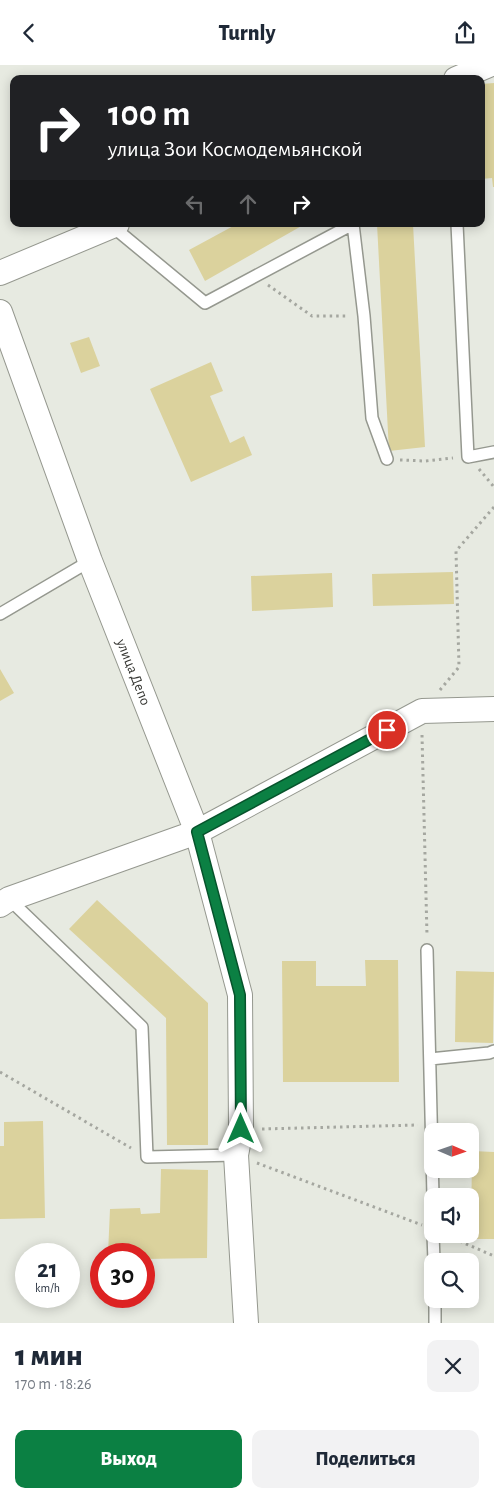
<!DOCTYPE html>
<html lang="ru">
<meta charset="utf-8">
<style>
body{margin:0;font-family:"Alegreya Sans",sans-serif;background:#f2f2f3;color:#1f2937;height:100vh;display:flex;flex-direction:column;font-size:19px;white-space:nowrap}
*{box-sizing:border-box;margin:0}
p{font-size:16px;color:#747a83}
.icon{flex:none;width:28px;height:28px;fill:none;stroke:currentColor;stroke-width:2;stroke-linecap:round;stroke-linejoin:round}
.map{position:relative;height:1258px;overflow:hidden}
.sheet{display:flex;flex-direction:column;background:#fff;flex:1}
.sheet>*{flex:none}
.top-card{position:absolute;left:10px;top:10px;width:475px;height:152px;border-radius:10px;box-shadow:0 2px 12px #0003;background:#202124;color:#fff;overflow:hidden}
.needle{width:32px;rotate:92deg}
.controls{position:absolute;left:424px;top:1058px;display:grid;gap:10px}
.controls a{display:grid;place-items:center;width:55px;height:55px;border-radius:10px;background:#fff;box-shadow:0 2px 12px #0003;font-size:25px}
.speed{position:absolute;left:15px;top:1178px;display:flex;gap:10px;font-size:25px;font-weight:700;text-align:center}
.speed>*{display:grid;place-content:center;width:65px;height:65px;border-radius:50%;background:#fff;box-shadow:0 2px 12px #0003;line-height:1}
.speed small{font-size:12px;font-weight:400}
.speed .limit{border:8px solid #d22;background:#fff;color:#111}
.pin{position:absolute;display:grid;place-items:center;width:42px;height:42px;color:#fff;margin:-21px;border:2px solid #fff;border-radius:50%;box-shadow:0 1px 5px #0007}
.me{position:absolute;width:55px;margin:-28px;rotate:0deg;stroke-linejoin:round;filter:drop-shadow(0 0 4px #0008)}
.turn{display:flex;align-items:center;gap:18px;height:105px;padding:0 15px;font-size:22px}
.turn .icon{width:65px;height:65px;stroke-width:2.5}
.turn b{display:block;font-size:35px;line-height:42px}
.lanes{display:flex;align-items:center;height:48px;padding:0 15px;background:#0003;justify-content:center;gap:25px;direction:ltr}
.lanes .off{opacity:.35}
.round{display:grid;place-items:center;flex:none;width:52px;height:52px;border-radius:10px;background:#f2f2f3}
.head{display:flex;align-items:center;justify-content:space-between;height:85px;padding:0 15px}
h1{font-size:30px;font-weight:800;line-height:38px}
.action{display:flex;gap:10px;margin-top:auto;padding:10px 15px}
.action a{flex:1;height:58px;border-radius:10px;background:#0b8043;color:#fff;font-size:20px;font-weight:800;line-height:58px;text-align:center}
.action a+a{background:#f2f2f3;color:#1f2937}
header{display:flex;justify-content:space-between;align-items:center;height:65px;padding:0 15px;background:#fff;font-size:22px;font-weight:800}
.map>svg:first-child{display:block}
</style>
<header><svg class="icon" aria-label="back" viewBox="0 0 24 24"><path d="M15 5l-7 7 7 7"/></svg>Turnly<svg class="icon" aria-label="share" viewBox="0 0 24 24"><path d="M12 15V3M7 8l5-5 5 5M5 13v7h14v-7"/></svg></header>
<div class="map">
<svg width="494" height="1258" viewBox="0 0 494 1258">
<rect width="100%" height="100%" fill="#e7eae1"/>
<path fill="#dbd29d" d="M494,18V122H493L492,113L481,114V43H484L481,19Z
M237,159H305L205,216L189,185Z
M377,159H413L425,382L389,386Z
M89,272L100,301L81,308L70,278Z
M211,297L223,326L210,331L230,378L244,371L252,390L191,417L150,324Z
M453,507L454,539L373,541L372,509Z
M332,508L333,542L252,546L251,511Z
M0,604L14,628L0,636Z
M97,835L208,938V1080H167L166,953L69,864Z
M365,895H398L399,1017H283L282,896H316V921H366Z
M456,906L494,907L493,978L455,977Z
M43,1056L45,1153L0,1154V1081H4V1057Z
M472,1086L494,1087V1174H471Z
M161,1104L208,1105L207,1193L144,1194V1189H108L110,1144L140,1143L141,1149L160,1148Z"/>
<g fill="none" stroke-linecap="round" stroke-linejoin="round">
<defs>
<path id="lane" d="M353,159L364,251L372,353L387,394
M457,159L468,392L494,387
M112,161L205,238L353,159
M0,549L90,496
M9,834L142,962L147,1092L236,1090
M427,885L433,1131
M430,994L489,988L494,986
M433,1169L434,1196
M435,1234V1258"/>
<g id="street">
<path d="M456,14L489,0"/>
<path d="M0,208L117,159"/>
<path id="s1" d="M0,247L90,496L197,767L9,834L0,840"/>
<path d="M246,1258L236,1090L241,1064L240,930L197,767L422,646L494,644"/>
</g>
</defs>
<use href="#lane" stroke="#95988f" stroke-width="14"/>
<use href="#street" stroke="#95988f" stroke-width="26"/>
<path stroke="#a5a7a0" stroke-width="3" stroke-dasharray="2.5 4" stroke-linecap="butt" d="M268,220L312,251H349
M400,395L425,396L453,393
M479,404L494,422
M440,625L459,602L456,486L494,442
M422,670L427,871
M0,1007L131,1083
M262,1064L418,1060
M257,1098L422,1160
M448,1171L494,1191"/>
<use href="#lane" stroke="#fff" stroke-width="11"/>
<use href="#street" stroke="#fff" stroke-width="24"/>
</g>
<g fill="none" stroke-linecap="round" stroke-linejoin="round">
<defs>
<path id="route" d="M241,1064L240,930L197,767L387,665"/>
</defs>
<use href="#route" stroke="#07532c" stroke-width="12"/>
<use href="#route" stroke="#0b8043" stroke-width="9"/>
</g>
<g text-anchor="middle" stroke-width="4.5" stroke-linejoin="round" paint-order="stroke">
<g font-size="15" fill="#343531" stroke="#e7eae1">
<text dy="5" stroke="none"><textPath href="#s1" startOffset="384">улица Депо</textPath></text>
</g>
</g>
</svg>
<div class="controls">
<a><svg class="needle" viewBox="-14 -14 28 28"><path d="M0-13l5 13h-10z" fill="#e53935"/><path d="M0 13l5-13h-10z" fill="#747a83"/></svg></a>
<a><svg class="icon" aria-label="sound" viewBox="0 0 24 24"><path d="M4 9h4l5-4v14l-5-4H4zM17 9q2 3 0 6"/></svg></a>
<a><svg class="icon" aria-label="search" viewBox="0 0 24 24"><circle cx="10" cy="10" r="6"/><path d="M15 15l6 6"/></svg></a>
</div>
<div class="speed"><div>21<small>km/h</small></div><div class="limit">30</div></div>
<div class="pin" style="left:387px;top:665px;background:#d93025"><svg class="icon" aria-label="arrive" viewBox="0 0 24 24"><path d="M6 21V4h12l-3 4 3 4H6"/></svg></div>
<svg class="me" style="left:241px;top:1064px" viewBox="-20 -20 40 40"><path d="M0-17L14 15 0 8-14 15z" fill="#0b8043" stroke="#fff" stroke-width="4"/></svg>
<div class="top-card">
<div class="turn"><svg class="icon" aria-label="right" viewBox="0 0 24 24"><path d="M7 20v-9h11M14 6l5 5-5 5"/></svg><div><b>100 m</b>улица Зои Космодемьянской</div></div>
<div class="lanes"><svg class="icon off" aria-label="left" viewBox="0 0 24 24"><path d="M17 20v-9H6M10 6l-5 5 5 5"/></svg><svg class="icon off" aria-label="ahead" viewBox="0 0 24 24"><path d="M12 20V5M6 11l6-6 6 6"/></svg><svg class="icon" aria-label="right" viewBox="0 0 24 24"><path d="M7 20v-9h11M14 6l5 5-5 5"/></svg></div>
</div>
</div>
<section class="sheet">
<div class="head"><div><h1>1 мин</h1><p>170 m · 18:26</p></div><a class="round"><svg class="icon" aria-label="close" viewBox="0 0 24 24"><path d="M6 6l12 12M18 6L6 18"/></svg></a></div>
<div class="action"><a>Выход</a><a>Поделиться</a></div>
</section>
